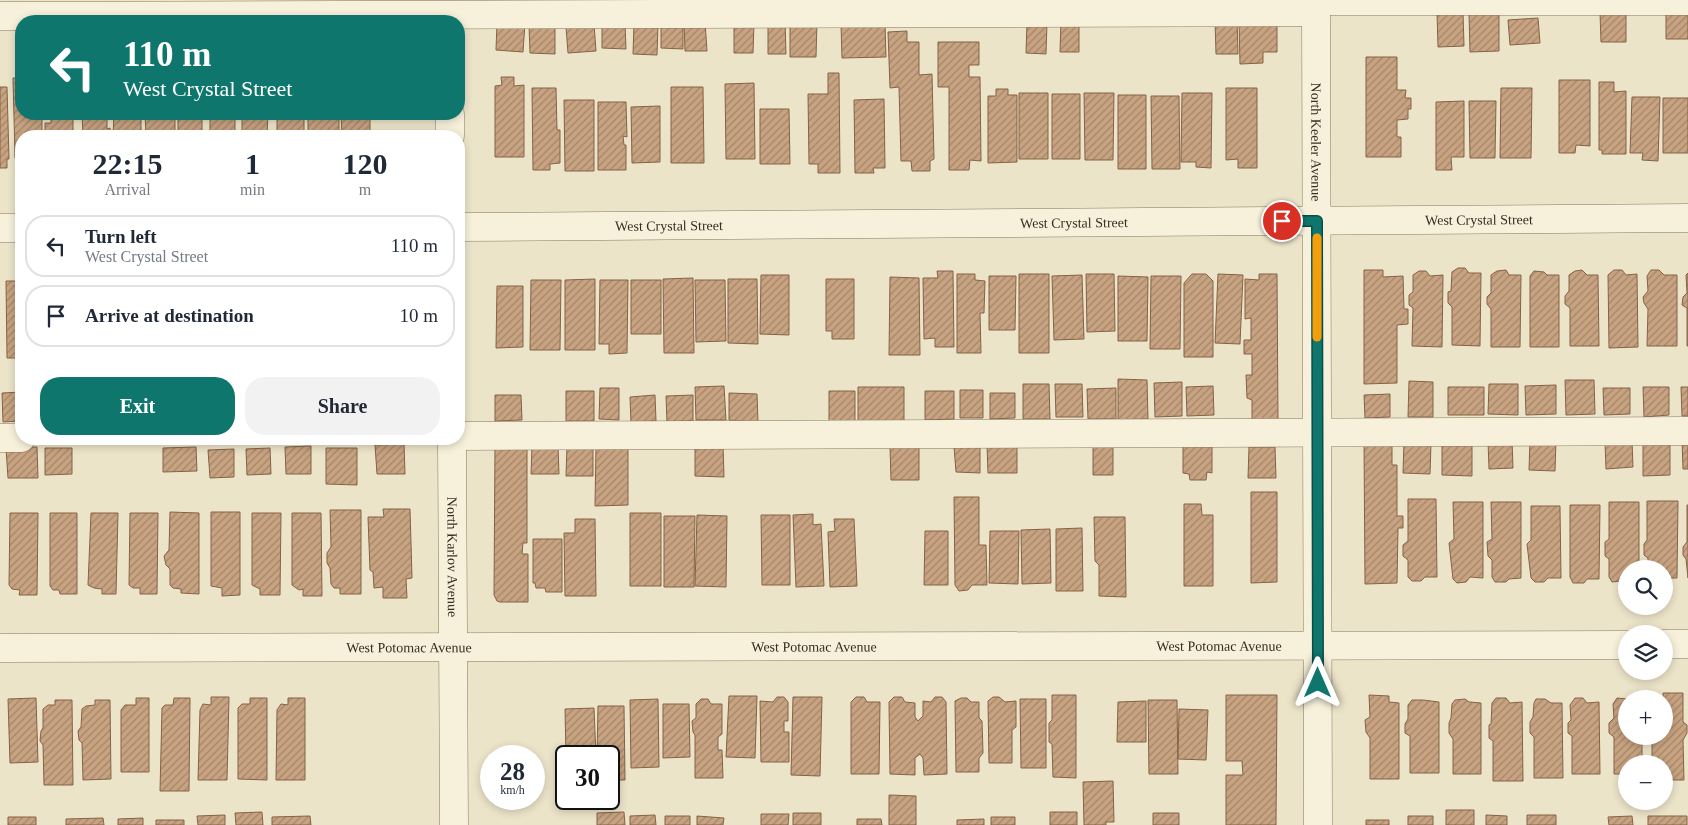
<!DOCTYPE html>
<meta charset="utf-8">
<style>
body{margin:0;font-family:"Times New Roman",serif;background:#f2f2f3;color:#1f2937;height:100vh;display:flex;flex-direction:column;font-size:19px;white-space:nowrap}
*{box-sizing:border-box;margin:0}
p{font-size:16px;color:#747a83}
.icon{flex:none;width:28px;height:28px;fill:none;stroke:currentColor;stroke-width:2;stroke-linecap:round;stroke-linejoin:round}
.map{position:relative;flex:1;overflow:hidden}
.drawer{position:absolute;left:15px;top:130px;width:450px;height:315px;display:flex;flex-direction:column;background:#fff;border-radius:20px;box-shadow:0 2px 8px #0003}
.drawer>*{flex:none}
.hud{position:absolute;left:15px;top:15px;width:450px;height:105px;border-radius:20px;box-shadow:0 2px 8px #0003;background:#0f766e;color:#fff;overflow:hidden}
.fabs{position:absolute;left:1618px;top:560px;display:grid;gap:10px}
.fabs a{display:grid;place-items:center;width:55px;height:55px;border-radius:50%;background:#fff;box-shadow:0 2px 8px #0003;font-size:25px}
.speed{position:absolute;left:480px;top:745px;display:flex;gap:10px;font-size:25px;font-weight:700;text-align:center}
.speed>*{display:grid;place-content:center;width:65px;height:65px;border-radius:50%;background:#fff;box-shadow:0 2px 8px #0003;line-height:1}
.speed small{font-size:12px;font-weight:400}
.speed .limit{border:2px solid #111;border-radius:8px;background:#fff;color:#111}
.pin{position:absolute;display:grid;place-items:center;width:42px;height:42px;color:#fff;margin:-21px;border:2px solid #fff;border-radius:50%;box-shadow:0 1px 5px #0007}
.me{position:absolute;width:55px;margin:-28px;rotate:0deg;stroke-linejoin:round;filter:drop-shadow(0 0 4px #0008)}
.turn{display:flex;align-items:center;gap:18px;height:105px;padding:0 25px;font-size:22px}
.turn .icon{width:65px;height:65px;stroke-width:2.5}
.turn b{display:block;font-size:35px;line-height:42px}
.eta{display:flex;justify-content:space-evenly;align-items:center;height:85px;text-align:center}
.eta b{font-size:30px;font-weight:700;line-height:35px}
.primary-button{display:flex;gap:10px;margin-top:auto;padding:10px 25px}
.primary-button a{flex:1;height:58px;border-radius:20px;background:#0f766e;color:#fff;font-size:20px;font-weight:700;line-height:58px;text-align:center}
.primary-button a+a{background:#f2f2f3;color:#1f2937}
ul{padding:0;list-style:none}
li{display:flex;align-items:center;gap:15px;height:62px;margin:0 10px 8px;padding:0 15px;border:2px solid #e0e1e3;border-radius:20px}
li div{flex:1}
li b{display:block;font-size:19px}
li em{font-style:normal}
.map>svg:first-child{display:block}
</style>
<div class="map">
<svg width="1688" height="825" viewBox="0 0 1688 825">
<defs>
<pattern id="building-hatch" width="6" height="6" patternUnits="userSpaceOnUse" patternTransform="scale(1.25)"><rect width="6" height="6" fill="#c8a381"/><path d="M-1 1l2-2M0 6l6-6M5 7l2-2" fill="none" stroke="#a38569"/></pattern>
</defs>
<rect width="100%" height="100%" fill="#ece4c9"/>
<path fill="url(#building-hatch)" stroke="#856246" d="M1463,12L1464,46L1438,47L1437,13Z
M1626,12V42H1601L1600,13Z
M1469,13H1499V51L1470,52Z
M1666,13H1688V39H1666Z
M1538,18L1540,43L1510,45L1508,20Z
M705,21L707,51H685L684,22Z
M768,21H785L786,54H768Z
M1061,21H1079V52H1060Z
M1215,21H1237L1238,54H1216Z
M497,22L525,23L523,52L496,50Z
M790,22H817L816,57H790Z
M1239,22H1277V52H1263V63L1240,64Z
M602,23H625L626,49L602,48Z
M634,23L658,25L657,55L633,54Z
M661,23L683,24V49L661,48Z
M734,23H754L753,53H734Z
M1027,23H1047L1046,54L1026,53Z
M594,24L596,51L568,53L566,27Z
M885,24L886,57L842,58L841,25Z
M529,25H555V54L530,53Z
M16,26H21V53H17Z
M907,31V42H919V75L932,74L934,159L930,161V171H912L911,161H901L899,87L890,88L888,32Z
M938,42H979V65H969V77H980L981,161L970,160L969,170H949V87H938Z
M1366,57H1397V90H1406L1405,98H1411V109H1408V119L1397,120V137H1401V157H1366Z
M828,73H839L840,173H818V164H809L808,94H828Z
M501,77H514V86L524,85V157H495V86L502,85Z
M13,78H21V114H42V136H21V157L15,158Z
M1559,80H1590V146L1576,145L1575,153H1559Z
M1599,82H1614V92L1626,91V154H1602V150H1599Z
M754,83L755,159H726L725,84Z
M0,87H7L9,159H7V168H0Z
M671,87H703L704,163H671Z
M532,88H556L557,130H560V163L550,164V170H533Z
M1226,88H1257V168H1238V159L1226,160Z
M1501,88H1532L1531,158H1500Z
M996,89H1008V95H1017V162L988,163V96H996Z
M1019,93H1048V159H1019Z
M1084,93H1114L1113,160H1085Z
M1182,93H1212L1211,168L1196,167V162H1181Z
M1052,94H1080V159H1052Z
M1118,95H1146V169H1118Z
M1151,96H1179L1180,169H1152Z
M1632,97H1660L1658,161L1642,160L1643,153H1630Z
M1663,98H1688V153H1663Z
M884,99L885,168H873L874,173H855L854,100Z
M564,100H594V171H565Z
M1464,101V157H1451L1452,170H1436V102Z
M1469,101H1496L1495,158H1470Z
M598,102H626L627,137L623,136L624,145H626V170H598Z
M660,106V162L632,163L631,107Z
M760,109H789L790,164H760Z
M45,114H73V136H45V123H51V115Z
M82,114H107V129L110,128L111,136H83Z
M114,114H141V136H113Z
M145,114H175V136H146Z
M178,114H202V136H178Z
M210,114H235V136H210Z
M242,114H268L267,136H242Z
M277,114H304V136H277Z
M308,114H339V136H308Z
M341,114H370V136H342Z
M1458,268H1465L1469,273H1481L1480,346L1452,345V307L1448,303V292L1451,291L1452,272Z
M1364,270H1383V277L1403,276L1404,309H1408V324L1397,325V383L1364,384Z
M1506,270L1509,275H1521L1520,347H1491V309L1487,304V297L1491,293V275L1497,271Z
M1582,270L1587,275H1598L1599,346H1570V308L1565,304V296L1569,291V275L1575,271Z
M1614,270H1622L1626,275L1637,274L1638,347L1609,348L1608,275Z
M1651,270H1659L1664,275H1677V346H1647L1648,309L1644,303L1643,297L1648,291L1647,276Z
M937,271H953L954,347H935V338L924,339L923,278H938Z
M1419,271H1426L1430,276L1443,275L1442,347L1412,346L1413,308L1409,305V295L1413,292V275Z
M1534,271L1544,272L1547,275H1559V347H1530V276Z
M1688,273V346H1687V308L1682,305L1683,297L1687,293L1686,275Z
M957,274H975V280L985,281L984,313H980L981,353H957Z
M1019,274H1049V353H1019Z
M1086,274H1114L1115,331L1087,332Z
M1192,274H1206L1213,281V357H1184V283Z
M1218,274L1243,275L1240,344L1215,343Z
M1259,274H1277L1278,419L1252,420V400L1247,398L1246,375H1252V354H1244V340H1251V318L1245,319V279L1259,280Z
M761,275H789V335L760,334Z
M1082,275L1084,339L1054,340L1052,276Z
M989,276H1016L1015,330H989Z
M1118,276L1148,277L1147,341H1118Z
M1151,276H1181L1180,349H1150Z
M890,277L919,278L920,355H889Z
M693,278L694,353H664L663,279Z
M595,279V350H565V280Z
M728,279H757L758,344L728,343Z
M826,279H854V339H832V331H826Z
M531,280H561L560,350H530Z
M600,280H628L627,353L609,354V344H599Z
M631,280H661V334H631Z
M695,280H725L726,341L696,342Z
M6,281H21V358H7Z
M497,286H523V347L496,348Z
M1118,379L1147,380L1148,419L1118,420Z
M1565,380H1594L1595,414L1566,415Z
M1409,381L1433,382V417H1408Z
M1182,382V416L1155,417L1154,383Z
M1023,384H1049L1050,419H1023Z
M1055,384H1082L1083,417H1056Z
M1489,384H1518V415L1488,414Z
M1556,385V414L1526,415L1525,386Z
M724,386L726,420H696L695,387Z
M1213,386L1214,415L1187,416L1186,387Z
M858,387H904V421H858Z
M1448,387H1484V415H1448Z
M1643,387H1669V415L1644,417Z
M1681,387H1688V416H1682Z
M600,388H619V420L599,419Z
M1116,388V419H1088L1087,389Z
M1603,388H1630V414L1604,415Z
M960,390H983V418H960Z
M566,391H594V421H566Z
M829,391H855V421H829Z
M925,391H954V419L925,420Z
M21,392V421L3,422L2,393Z
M729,393L757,394L758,422L729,420Z
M990,393H1015V418L990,419Z
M1390,394V417L1365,418L1364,395Z
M495,395H521L522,420L495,421Z
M655,395L656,421L631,422L630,397Z
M693,395V421L667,422L666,396Z
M1530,439L1556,440L1555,471L1529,470Z
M1688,439V469H1683L1682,440Z
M1512,440L1513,468L1489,469L1488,441Z
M1364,441H1392V465H1397V516H1403V528H1398L1397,583L1365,584Z
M1404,441L1431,443L1430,474L1403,473Z
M1632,441L1633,467L1606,469L1605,442Z
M1643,441H1670V475L1643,476Z
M527,443V543H523L522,554H528V602H500L497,601L494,595L495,444Z
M1113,443V475H1093V445Z
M404,444L405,474H377L375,445Z
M695,444L723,445L724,477L695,476Z
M1017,444V473H988L987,445Z
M1212,444V473L1207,472L1206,480H1190L1189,474L1183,473V445Z
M1442,444L1472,445V476L1442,475Z
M593,445V476H566L567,446Z
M919,445V480H891L890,447Z
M311,446V474H286L285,447Z
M558,446L559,474H531L532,447Z
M596,446H628V505L595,506Z
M980,446V473L956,472L954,447Z
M37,447L38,478H8L6,448Z
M196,447L197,471L163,472V448Z
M1249,447H1275L1276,478H1248Z
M45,448H72V474L45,475Z
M270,448L271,474L247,475L246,449Z
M326,448H357V485L326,484Z
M234,449V477L210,478L208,450Z
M1251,492H1277V582L1251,583Z
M954,497H979V545H986L987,585H972L968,590L959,591L955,585Z
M1408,499H1436L1437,577H1425L1421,581H1412L1408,577V560L1403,556V545L1408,541Z
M1647,501H1678L1677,578H1666L1664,579V569H1648V558L1644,555V544L1647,540Z
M1453,502H1483V578L1470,577L1466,582L1457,583L1453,579L1449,543L1454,539Z
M1491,502H1521V578L1509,579L1506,582H1495L1492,577V560L1488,556L1487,542L1492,539Z
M1609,502H1639V569H1626V577L1622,581L1612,582L1609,577V559L1605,556V542L1609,539Z
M1184,504H1201L1202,515H1213V586H1184Z
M1570,505H1600L1599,579H1587L1584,583H1573L1570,577Z
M1687,505H1688V578L1686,559L1683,555V547L1687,542Z
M1531,506H1560L1561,578H1548L1544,582H1535L1531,578L1527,544L1531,540Z
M383,509H410L412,578L406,579L407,598H383V587L374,588L373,572L370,570L368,517H384Z
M330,510H361V594H340V588H334L331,584L330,568L327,563V553L331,547Z
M170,512L199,513V594L181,593V589L173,588L170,585V569L166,565L164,556L169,550Z
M211,512H240V595L222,596V588L211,586Z
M10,513H38L37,595H19L20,590L12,589L9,585Z
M50,513H77V594H60L59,590H53L50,586Z
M91,513H118L116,594H102V589L94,588L88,585Z
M130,513H158L157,594H140V588H133L129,585Z
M252,513H281L280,595H260V589L252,585Z
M292,513H321L322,596H303V589L299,590L292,585Z
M630,513H661V586H630Z
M813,514V525L821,524L824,586L796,587L793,515Z
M697,515L727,516L726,587L695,586Z
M761,515H790V585H762Z
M664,516H695L694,587H664Z
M1094,517H1125L1126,597L1099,596V565L1095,561Z
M575,519H595L596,596H565L564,533H575Z
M834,519H854L857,586L830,587L828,532L835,531Z
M1082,528L1083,591H1056V529Z
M1050,529L1051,583L1022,584L1021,530Z
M925,531H948V585H924Z
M990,531H1019L1018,584L989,583Z
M533,539H562V592H546L545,588H536L535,583H533Z
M1663,693H1683V722L1687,725V733L1683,740L1684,780H1664V764H1652V736H1664Z
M1052,695H1076V778L1053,777L1052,744L1049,742V723L1052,720Z
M1226,695H1277L1276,825H1226V775H1243L1242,761H1226Z
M1369,695L1389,696V702L1399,703V779H1370V738L1366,732L1365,720L1370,717Z
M729,696H757L755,758L726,757Z
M211,697H229L227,780H198L200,710L203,704L211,705Z
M777,697H784L788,702V721H784V732H789V762H761L760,701L773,702Z
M793,697H822L820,776L791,775Z
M856,697H864L867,702H880L879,774H851V702Z
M894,697H902L905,702L915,703V717L918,721L923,716V701L931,702L935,697H942L946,702L947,774L924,775L923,758L920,754L915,758V775L890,774L889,702Z
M993,697H999L1005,702L1016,701V727L1012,730V763H989L988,701Z
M36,698L38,762L10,763L8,699Z
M136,698H149V772H121V710L125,705H136Z
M174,698H190L189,791H160L162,708L165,705H173Z
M250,698H267V780L238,779V708L242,704H250Z
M288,698H305V780H276L277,710L281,704L288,705Z
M961,698H967L971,702H979V718L982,721L983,753L979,758V772H956L955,701Z
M1496,698H1506L1510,703L1522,702L1523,781H1493V741L1489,738V725L1491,724L1492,703Z
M1575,698H1583L1587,703L1599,702L1600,774H1572V736L1568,733V723L1571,720L1570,705Z
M1617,698L1627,699L1626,736H1642V764H1626V774H1614V737L1609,733V723L1614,718L1613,704Z
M658,699L659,767L631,768L630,700Z
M701,699H708L711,704H722V734L718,737V750H722L723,778H695V735L693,732L692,721L696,718V704Z
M1020,699H1046V768H1021Z
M1465,699L1469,702L1481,703V774H1453V739L1449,733V723L1451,718L1452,704L1455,700Z
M1536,699H1545L1551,703H1562L1563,778H1534V737L1530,733V722L1533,717L1534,703Z
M55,700H72L73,785H44L43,745L40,741L41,731L43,728V709L48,705H55Z
M95,700H110L111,779L83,780L82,743L79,740L78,731L81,727L82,709L86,706L95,705Z
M1148,700H1177L1178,774H1149Z
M1412,700H1423L1439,702V773H1410V736L1405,733V724L1408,719V705Z
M1146,701V742H1117L1118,702Z
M663,704H689L690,757L663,758Z
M598,706H624L625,780H609V756H597Z
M594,708L596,756L566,757L565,709Z
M1179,709L1208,710L1206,760L1178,759Z
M1113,781L1114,822H1106V825H1084L1083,782Z
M889,795L916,796V825H889Z
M1446,810H1474V825H1446Z
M262,812L263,825H236L235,813Z
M624,812L625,825H597V813Z
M1050,812H1077V825H1050Z
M793,813H821V825H793Z
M1153,813H1179V825H1153Z
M761,814H789L788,825H761Z
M225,815V825H198L197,816Z
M655,815L656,825H630V816Z
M1486,815L1507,816V825H1486Z
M1527,815H1556V825H1527Z
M310,816L311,825H272V817Z
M665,816H690V825H665Z
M697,816L724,818L723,825H697Z
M1408,816H1433V825H1408Z
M1632,816L1633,825H1609L1608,817Z
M1648,816H1687V825H1648Z
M8,817H36V825H8Z
M991,817H1015V825H991Z
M103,818L104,825H66V819Z
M143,818V825H118V819Z
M857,819H881L882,825H857Z
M984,819V825H957V820Z
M156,820H184V825H156Z
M1366,820H1389V825H1366Z"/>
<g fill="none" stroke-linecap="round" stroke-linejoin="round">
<defs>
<g id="minor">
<path id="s1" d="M1316,0L1318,825"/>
<path d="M1316,1H1688"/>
<path d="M0,16L1316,12"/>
<path d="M450,114V136"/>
<path id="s2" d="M459,227L1688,218"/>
<path d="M0,228H21"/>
<path d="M459,436L1688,431"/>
<path d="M0,438H21"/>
<path id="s3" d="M452,439L454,825"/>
<path d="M1664,644H1688"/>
<path id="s4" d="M0,648L1626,645"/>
</g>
</defs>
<use href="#minor" stroke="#88775e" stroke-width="29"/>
<use href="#minor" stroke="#f7f1dc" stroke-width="28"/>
</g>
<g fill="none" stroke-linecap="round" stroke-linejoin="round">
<defs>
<path id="route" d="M1282,221H1317L1318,683"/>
</defs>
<use href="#route" stroke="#0a4d48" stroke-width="12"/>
<use href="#route" stroke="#0f766e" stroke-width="9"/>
<path stroke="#f59e0b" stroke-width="9" d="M1317,238V337"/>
</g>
<g text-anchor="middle" stroke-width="4" stroke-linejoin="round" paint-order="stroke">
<g font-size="14" fill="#392e21" stroke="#f4edd8">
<text dy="5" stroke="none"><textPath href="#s1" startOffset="142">North Keeler Avenue</textPath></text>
<text dy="5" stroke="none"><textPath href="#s2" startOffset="1020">West Crystal Street</textPath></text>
<text dy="5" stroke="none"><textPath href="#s2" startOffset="615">West Crystal Street</textPath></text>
<text dy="5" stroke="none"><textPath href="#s2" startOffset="210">West Crystal Street</textPath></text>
<text dy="5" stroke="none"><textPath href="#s3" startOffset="118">North Karlov Avenue</textPath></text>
<text dy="5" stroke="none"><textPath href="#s4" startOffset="1219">West Potomac Avenue</textPath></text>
<text dy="5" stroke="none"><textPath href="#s4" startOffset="814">West Potomac Avenue</textPath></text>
<text dy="5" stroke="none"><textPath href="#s4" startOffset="409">West Potomac Avenue</textPath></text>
</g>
</g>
</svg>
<div class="fabs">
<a><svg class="icon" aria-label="search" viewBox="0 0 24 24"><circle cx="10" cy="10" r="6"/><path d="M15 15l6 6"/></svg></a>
<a><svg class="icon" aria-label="layers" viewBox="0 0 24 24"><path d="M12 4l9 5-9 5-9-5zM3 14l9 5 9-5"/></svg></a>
<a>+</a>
<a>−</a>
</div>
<div class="speed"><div>28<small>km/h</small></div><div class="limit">30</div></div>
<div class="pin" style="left:1282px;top:221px;background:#d93025"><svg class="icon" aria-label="arrive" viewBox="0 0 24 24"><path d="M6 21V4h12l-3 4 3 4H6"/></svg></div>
<svg class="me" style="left:1318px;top:683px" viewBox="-20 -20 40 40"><path d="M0-17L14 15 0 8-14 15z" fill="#0f766e" stroke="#fff" stroke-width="4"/></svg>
<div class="hud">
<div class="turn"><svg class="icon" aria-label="left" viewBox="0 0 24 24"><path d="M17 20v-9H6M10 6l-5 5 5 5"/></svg><div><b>110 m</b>West Crystal Street</div></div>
</div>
<section class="drawer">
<div class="eta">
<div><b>22:15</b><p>Arrival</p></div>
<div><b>1</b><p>min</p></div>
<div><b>120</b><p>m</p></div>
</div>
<ul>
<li><svg class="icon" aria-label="left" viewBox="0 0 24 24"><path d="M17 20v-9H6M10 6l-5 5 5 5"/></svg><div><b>Turn left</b><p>West Crystal Street</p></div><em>110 m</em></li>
<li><svg class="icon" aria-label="arrive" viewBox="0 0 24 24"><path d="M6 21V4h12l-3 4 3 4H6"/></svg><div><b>Arrive at destination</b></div><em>10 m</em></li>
</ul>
<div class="primary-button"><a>Exit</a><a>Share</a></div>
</section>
</div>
